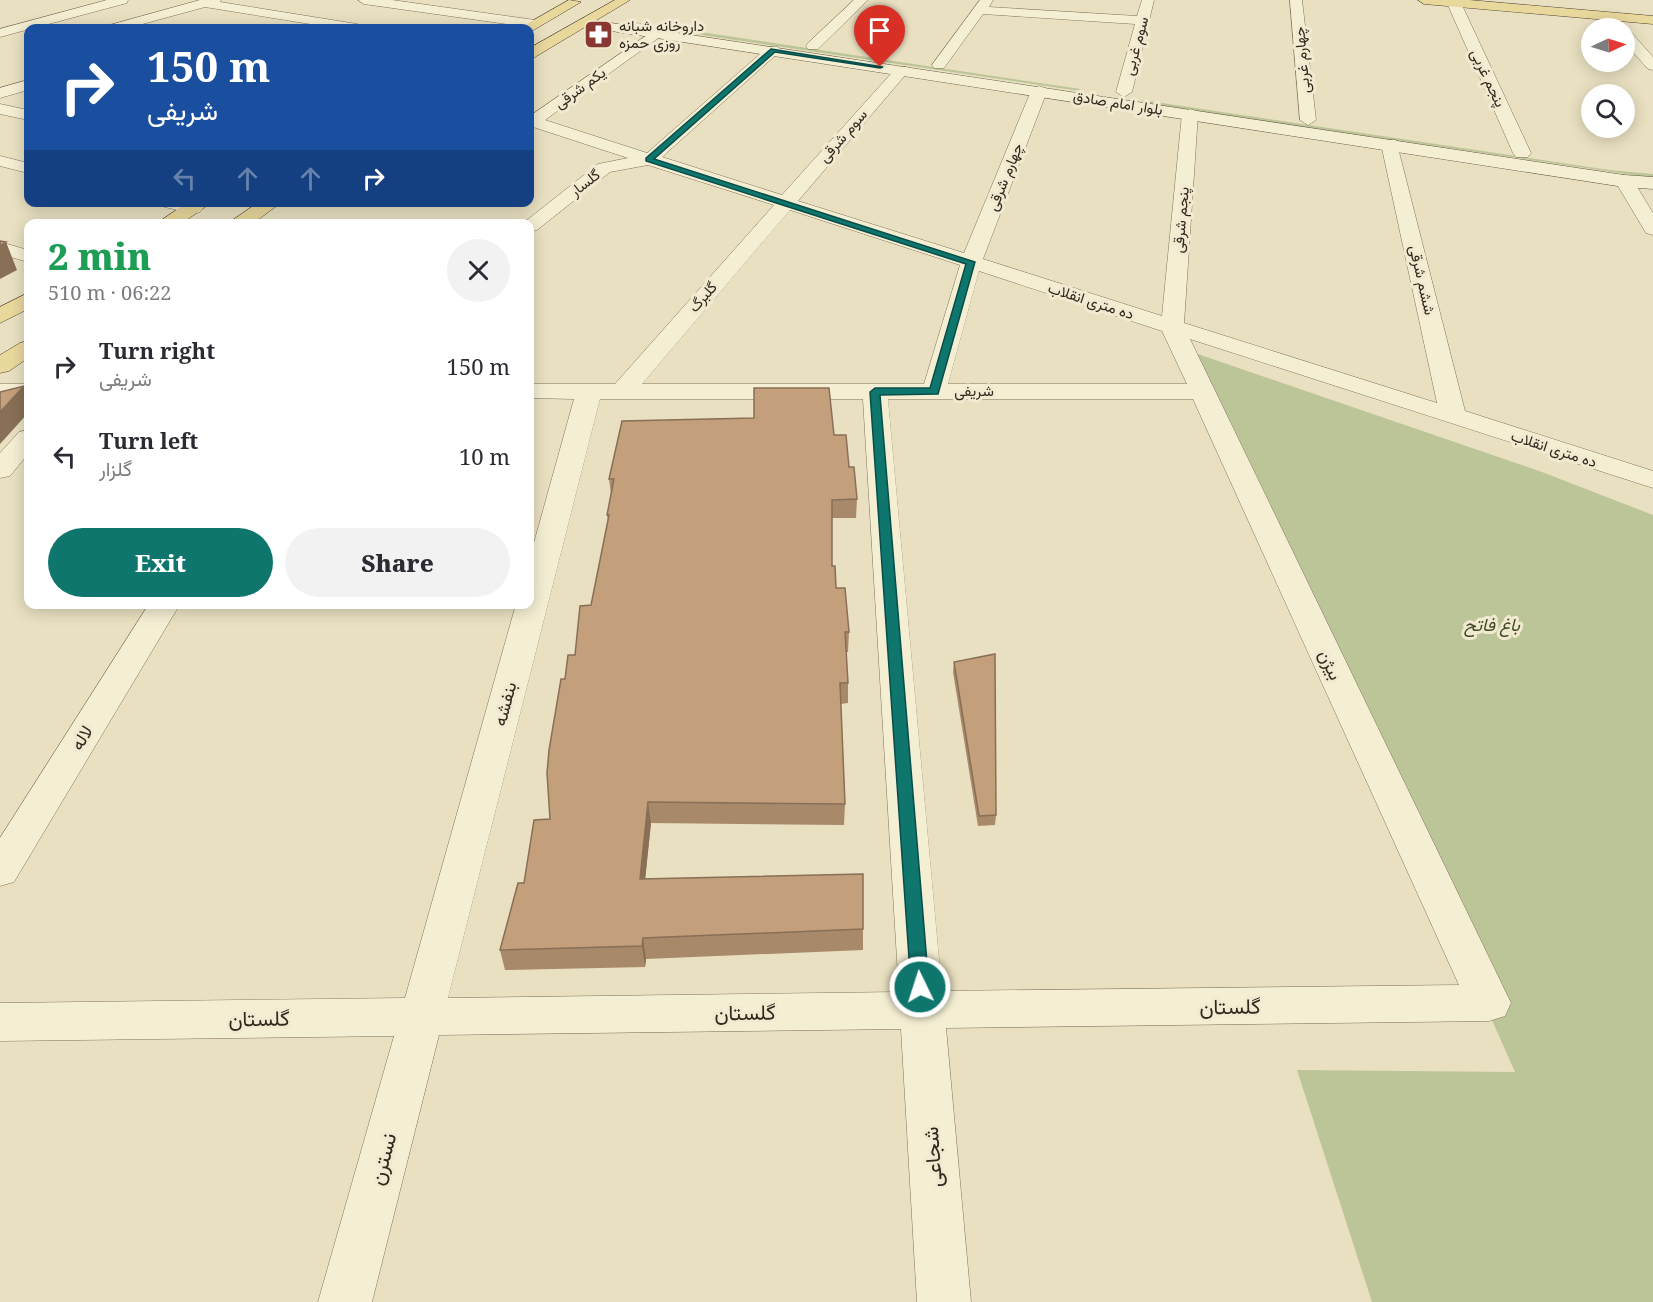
<!DOCTYPE html>
<meta charset="utf-8">
<style>
body{margin:0;font-family:"Noto Serif",Vazirmatn,serif;background:#f2f2f3;color:#2b2b33;height:100vh;display:flex;flex-direction:column;font-size:22px;white-space:nowrap}
*{box-sizing:border-box;margin:0}
p{font-size:20px;color:#7c7c81}
.icon{flex:none;width:33px;height:33px;fill:none;stroke:currentColor;stroke-width:2;stroke-linecap:round;stroke-linejoin:round}
.map{position:relative;flex:1;overflow:hidden}
.side{position:absolute;left:24px;top:219px;width:510px;height:390px;display:flex;flex-direction:column;background:#fff;border-radius:12px;box-shadow:0 3px 15px #0003}
.side>*{flex:none}
.guide{position:absolute;left:24px;top:24px;width:510px;height:183px;border-radius:12px;box-shadow:0 3px 15px #0003;background:#1a4fa0;color:#fff;overflow:hidden}
.needle{width:39px;rotate:86deg}
.fabs{position:absolute;left:1581px;top:18px;display:grid;gap:12px}
.fabs a{display:grid;place-items:center;width:54px;height:54px;border-radius:50%;background:#fff;box-shadow:0 3px 15px #0003;font-size:30px}
.pin{position:absolute;display:grid;place-items:center;width:51px;height:51px;color:#fff;margin:-62px -26px;border-radius:50% 50% 50% 0;rotate:-45deg;box-shadow:0 0 6px #0007}
.pin .icon{rotate:45deg}
.me{position:absolute;width:66px;margin:-33px;rotate:356deg;stroke-linejoin:round;filter:drop-shadow(0 0 4px #0008)}
.turn{display:flex;align-items:center;gap:21px;height:126px;padding:0 24px;font-size:27px}
.turn .icon{width:78px;height:78px;stroke-width:2.5}
.turn b{display:block;font-size:42px;line-height:51px}
.lanes{display:flex;align-items:center;height:57px;padding:0 24px;background:#0003;justify-content:center;gap:30px;direction:ltr}
.lanes .off{opacity:.35}
.round{display:grid;place-items:center;flex:none;width:63px;height:63px;border-radius:32px;background:#f2f2f3}
.head{display:flex;align-items:center;justify-content:space-between;height:102px;padding:0 24px}
h1{font-size:36px;font-weight:800;line-height:45px;color:#1e9e55}
.button{display:flex;gap:12px;margin-top:auto;padding:12px 24px}
.button a{flex:1;height:69px;border-radius:36px;background:#0f766e;color:#fff;font-size:24px;font-weight:800;line-height:69px;text-align:center}
.button a+a{background:#f2f2f3;color:#2b2b33}
ul{padding:0;list-style:none}
li{display:flex;align-items:center;gap:18px;height:90px;padding:0 24px}
li div{flex:1}
li b{display:block;font-size:22px}
li em{font-style:normal}
.map>svg:first-child{display:block}
</style>
<div class="map">
<svg width="1653" height="1302" viewBox="0 0 1653 1302">
<rect width="100%" height="100%" fill="#e9e0c1"/>
<path fill="#bcc597" d="M627,21L1080,89V91L621,23Z
M1142,100L1609,170L1653,174V178L1142,103Z
M1195,353L1542,472L1653,515V1302H1372L1297,1070L1515,1072Z"/>
<g fill="none" stroke-linecap="round" stroke-linejoin="round">
<defs>
<path id="minor" d="M107,0H128L127,3L0,37V29Z
M200,0H221L220,2L357,24L364,28H335L205,7L128,28H108L110,25Z
M358,0H392L535,20L542,24L535,28L364,4Z
M854,0H868L818,49H808L806,46L808,43Z
M980,0H993L989,7L1137,16L1142,0H1154L1132,92L1124,97L1116,92L1135,24L983,14L944,68H934L932,65Z
M1290,0H1302L1316,120L1308,125L1300,120Z
M1449,0H1458L1461,3L1531,153L1528,157H1516L1513,153L1447,3Z
M656,29L663,33L661,36L545,120L647,153L768,47H778L780,50L778,53L662,157L782,195L897,67H907L910,70L907,73L798,201L964,253L1031,91L1039,86L1045,88L1047,91L983,259L1162,316L1182,114L1190,109L1196,111L1198,114L1184,323L1437,403L1381,144L1384,140H1396L1465,411L1653,471V488L1190,339L1511,1003L1505,1016L1489,1021L946,1028L971,1302H917L901,1029L439,1035L372,1302H318L394,1036L0,1041V1003L405,998L516,604H530V557L574,399L530,398V384H615L774,205L648,165L610,172L537,230L530,232V224H522L598,164L628,158L530,126V116ZM790,210L960,265L924,384H642ZM979,271L1162,331L1187,384H948ZM600,399H863L899,992L448,998ZM888,399H1193L1459,985L942,991Z
M1624,29L1629,30L1653,57V70L1648,69L1624,42Z
M28,80V90L0,98V88Z
M0,104L28,110V120L0,114Z
M0,156L28,163V173L0,166Z
M1624,175L1631,177L1653,213V235L1646,233L1615,181L1617,177Z
M159,202H194L200,204L203,208L200,212L193,214L161,206Z
M0,384H28V398H0Z
M28,430V454L10,476L0,478V453L19,432Z
M149,604H180L14,882L0,886V838Z"/>
<path id="tertiary" d="M0,242L28,250V262L0,254Z"/>
<path id="secondary" d="M584,19L1624,175L1653,177V189L1624,187L579,26L577,23L579,20Z"/>
<path id="primary" d="M569,0L581,2L532,31L520,28Z
M615,0H630L535,57L530,58V48Z
M1418,0H1469L1653,16V24L1424,4Z
M188,202H212L181,224H156Z
M259,202H282L252,224H227Z
M28,293V309L0,323V307Z
M28,341V358L9,371L0,373V355L20,343Z"/>
</defs>
<use href="#minor" stroke="#80725b" stroke-width="1"/>
<use href="#tertiary" stroke="#80725b" stroke-width="1"/>
<use href="#secondary" stroke="#62533e" stroke-width="1"/>
<use href="#primary" stroke="#4e402f" stroke-width="1"/>
<use href="#minor" fill="#f4eed3" fill-rule="evenodd"/>
<use href="#tertiary" fill="#f4eed3" fill-rule="evenodd"/>
<use href="#secondary" fill="#f4eed3" fill-rule="evenodd"/>
<use href="#primary" fill="#e9d89c" fill-rule="evenodd"/>
</g>
<path fill="#a8896a" d="M834,435L849,467L857,499L856,518H832V566L836,588L849,632L848,652H846L848,683V703L841,704L845,804L844,825L651,823L645,879L863,929V950L646,959L645,967L505,970L500,950L524,883L550,819L565,679L575,655L591,605L608,521L607,515L611,494L609,479Z
M954,662L996,815L995,825L978,826L953,672Z"/>
<path fill="#886f56" d="M6,242L17,270L0,279V246Z
M24,386L28,397V413L0,444V412Z
M648,802L651,823L643,900L640,879Z
M643,938L646,959L645,967L642,946Z"/>
<path fill="#c39f7b" stroke="#886f56" stroke-width="1.5" d="M0,241L6,242L0,246Z
M24,386L0,412V392Z
M754,388H829L834,435H846L849,467H854L857,499L832,500V566H835L836,588H845L849,632H845L848,683H840L845,804L648,802L640,879L863,874V929L643,938L642,946L500,950L518,883H524L534,820L550,819L547,773L549,750L561,679H565L568,655H575L580,606L591,605L609,515H607L614,479H609L622,421L754,418Z
M995,654L996,815L979,816L954,662Z"/>
<path fill="#0f766e" stroke="#0a4d48" stroke-width="1.5" d="M771,49L883,67L880,68L775,52L654,159L975,262L938,394L880,395L929,987L926,993L920,995L913,993L911,987L870,392L875,388H930L966,264L646,161V158Z"/>
<defs>
<symbol id="pharmacy-square" viewBox="-11 -11 22 22"><rect x="-9" y="-9" width="18" height="18" rx="4" fill="#893831" stroke="#f1ead0"/><path d="M-2-6h4v4h4v4h-4v4h-4v-4h-4v-4h4Z" fill="#fff"/></symbol>
</defs>
<g fill-rule="evenodd">
<use href="#pharmacy-square" x="582" y="18" width="33" height="33"/>
</g>
<g text-anchor="middle" stroke-width="6" stroke-linejoin="round" paint-order="stroke">
<g font-size="15" fill="#31291d" stroke="#f1ead0" text-anchor="start">
<text x="619" y="31">داروخانه شبانه<tspan x="619" dy="17">روزی حمزه</tspan></text>
</g>
<g font-size="15" fill="#31291d" stroke="#f1ead0">
<text transform="translate(1136 46) rotate(-75)" y="5">سوم غربی</text>
<text transform="translate(1302 60) rotate(-95)" y="5">چهارم غربی</text>
<text transform="translate(1488 78) rotate(65)" y="5">پنجم غربی</text>
<text transform="translate(580 88) rotate(-36)" y="5">یکم شرقی</text>
<text transform="translate(1118 103) rotate(9)" y="5">بلوار امام صادق</text>
<text transform="translate(843 136) rotate(-49)" y="5">سوم شرقی</text>
<text transform="translate(1005 177) rotate(-68)" y="5">چهارم شرقی</text>
<text transform="translate(585 183) rotate(-38)" y="5">گلسار</text>
<text transform="translate(1181 220) rotate(-85)" y="5">پنجم شرقی</text>
<text transform="translate(1422 280) rotate(77)" y="5">ششم شرقی</text>
<text transform="translate(703 297) rotate(-49)" y="5">گلبرگ</text>
<text transform="translate(1091 301) rotate(18)" y="5">ده متری انقلاب</text>
<text x="974" y="396">شریفی</text>
<text transform="translate(1554 449) rotate(18)" y="5">ده متری انقلاب</text>
</g>
<g font-size="18" font-style="italic" fill="#3f4c26" stroke="#f1ead0">
<text x="1492" y="631">باغ فاتح</text>
</g>
<g font-size="18" fill="#31291d" stroke="#f1ead0">
<text transform="translate(1330 665) rotate(65)" y="6">بیژن</text>
<text transform="translate(505 704) rotate(-75)" y="6">بنفشه</text>
<text transform="translate(82 738) rotate(-58)" y="6">لاله</text>
</g>
<g font-size="21" fill="#31291d" stroke="#f1ead0">
<text transform="translate(1230 1007) rotate(-1)" y="7">گلستان</text>
<text transform="translate(745 1013) rotate(-1)" y="7">گلستان</text>
<text transform="translate(259 1019) rotate(-1)" y="7">گلستان</text>
<text transform="translate(933 1157) rotate(-94)" y="7">شجاعی</text>
<text transform="translate(383 1159) rotate(-75)" y="7">نسترن</text>
</g>
</g>
</svg>
<div class="fabs">
<a><svg class="needle" viewBox="-14 -14 28 28"><path d="M0-13l5 13h-10z" fill="#e53935"/><path d="M0 13l5-13h-10z" fill="#7c7c81"/></svg></a>
<a><svg class="icon" aria-label="search" viewBox="0 0 24 24"><circle cx="10" cy="10" r="6"/><path d="M15 15l6 6"/></svg></a>
</div>
<div class="pin" style="left:880px;top:67px;background:#d93025"><svg class="icon" aria-label="arrive" viewBox="0 0 24 24"><path d="M6 21V4h12l-3 4 3 4H6"/></svg></div>
<svg class="me" style="left:920px;top:987px" viewBox="-20 -20 40 40"><circle r="17" fill="#0f766e" stroke="#fff" stroke-width="3"/><path d="M0-11L8 9 0 5-8 9z" fill="#fff"/></svg>
<div class="guide">
<div class="turn"><svg class="icon" aria-label="right" viewBox="0 0 24 24"><path d="M7 20v-9h11M14 6l5 5-5 5"/></svg><div><b>150 m</b>شریفی</div></div>
<div class="lanes"><svg class="icon off" aria-label="left" viewBox="0 0 24 24"><path d="M17 20v-9H6M10 6l-5 5 5 5"/></svg><svg class="icon off" aria-label="ahead" viewBox="0 0 24 24"><path d="M12 20V5M6 11l6-6 6 6"/></svg><svg class="icon off" aria-label="ahead" viewBox="0 0 24 24"><path d="M12 20V5M6 11l6-6 6 6"/></svg><svg class="icon" aria-label="right" viewBox="0 0 24 24"><path d="M7 20v-9h11M14 6l5 5-5 5"/></svg></div>
</div>
<section class="side">
<div class="head"><div><h1>2 min</h1><p>510 m · 06:22</p></div><a class="round"><svg class="icon" aria-label="close" viewBox="0 0 24 24"><path d="M6 6l12 12M18 6L6 18"/></svg></a></div>
<ul>
<li><svg class="icon" aria-label="right" viewBox="0 0 24 24"><path d="M7 20v-9h11M14 6l5 5-5 5"/></svg><div><b>Turn right</b><p>شریفی</p></div><em>150 m</em></li>
<li><svg class="icon" aria-label="left" viewBox="0 0 24 24"><path d="M17 20v-9H6M10 6l-5 5 5 5"/></svg><div><b>Turn left</b><p>گلزار</p></div><em>10 m</em></li>
</ul>
<div class="button"><a>Exit</a><a>Share</a></div>
</section>
</div>
